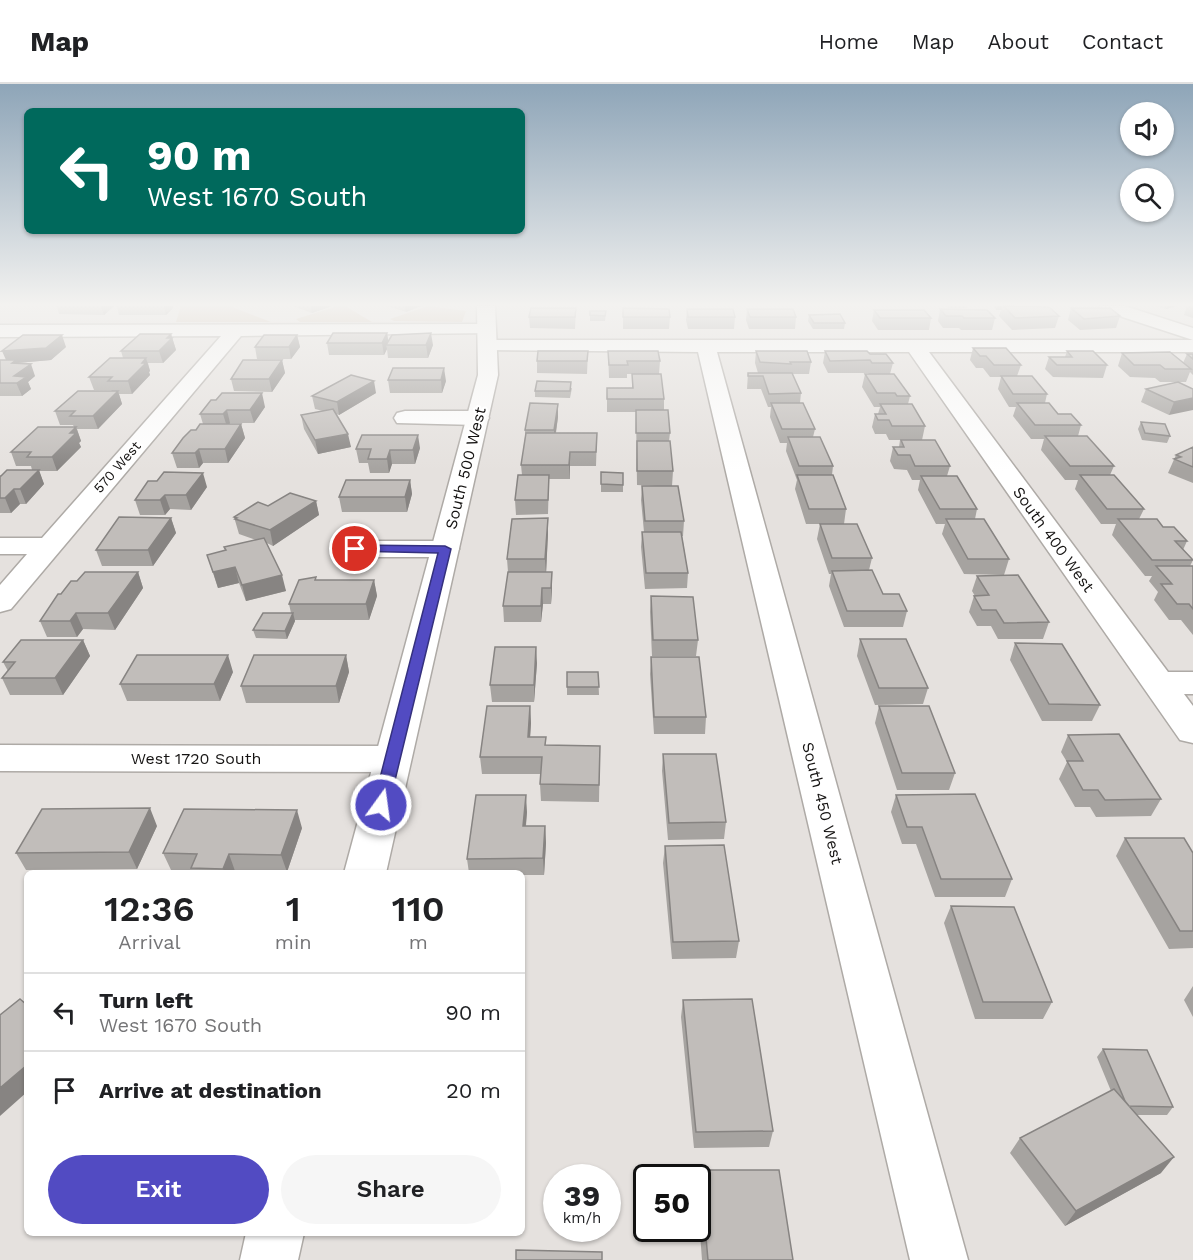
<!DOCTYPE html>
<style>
body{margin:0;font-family:"Work Sans",sans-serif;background:#f6f6f6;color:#202124;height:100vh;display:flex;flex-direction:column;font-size:22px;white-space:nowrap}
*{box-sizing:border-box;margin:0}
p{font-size:20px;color:#757577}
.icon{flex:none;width:33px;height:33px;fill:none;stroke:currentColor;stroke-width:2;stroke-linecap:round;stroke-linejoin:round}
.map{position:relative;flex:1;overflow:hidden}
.drawer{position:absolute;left:24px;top:786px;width:501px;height:366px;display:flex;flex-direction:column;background:#fff;border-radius:9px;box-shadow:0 2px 4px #0004}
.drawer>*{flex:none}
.top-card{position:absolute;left:24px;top:24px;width:501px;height:126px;border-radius:9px;box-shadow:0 2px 4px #0004;background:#00695c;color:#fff;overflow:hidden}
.buttons{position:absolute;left:1120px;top:18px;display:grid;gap:12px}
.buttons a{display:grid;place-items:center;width:54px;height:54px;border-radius:50%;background:#fff;box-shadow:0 2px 4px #0004;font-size:30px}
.speed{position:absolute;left:543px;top:1080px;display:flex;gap:12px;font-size:30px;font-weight:700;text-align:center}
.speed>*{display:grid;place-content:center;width:78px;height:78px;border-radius:50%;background:#fff;box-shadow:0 2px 4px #0004;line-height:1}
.speed small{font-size:15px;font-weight:400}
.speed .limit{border:3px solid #111;border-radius:9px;background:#fff;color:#111}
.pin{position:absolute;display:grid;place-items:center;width:51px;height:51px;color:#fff;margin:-26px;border:3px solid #fff;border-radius:50%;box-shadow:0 2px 6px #0007}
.me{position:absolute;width:66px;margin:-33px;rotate:14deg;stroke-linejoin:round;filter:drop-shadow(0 0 4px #0008)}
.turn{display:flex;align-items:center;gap:21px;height:126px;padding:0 24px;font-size:27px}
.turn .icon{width:78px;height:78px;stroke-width:2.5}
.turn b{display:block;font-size:42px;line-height:51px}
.eta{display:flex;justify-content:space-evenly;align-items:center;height:102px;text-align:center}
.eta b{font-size:36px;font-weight:600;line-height:42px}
.action{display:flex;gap:12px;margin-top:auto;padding:12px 24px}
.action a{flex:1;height:69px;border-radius:36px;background:#524bc2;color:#fff;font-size:24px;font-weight:600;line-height:69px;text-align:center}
.action a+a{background:#f6f6f6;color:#202124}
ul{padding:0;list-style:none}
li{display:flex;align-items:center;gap:18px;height:78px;padding:0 24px;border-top:2px solid #e0e0e0}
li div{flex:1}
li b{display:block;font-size:22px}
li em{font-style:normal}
header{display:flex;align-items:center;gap:36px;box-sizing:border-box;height:84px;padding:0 30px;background:#fff;border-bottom:2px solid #e0e0e0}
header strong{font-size:28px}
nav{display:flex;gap:33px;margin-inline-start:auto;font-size:21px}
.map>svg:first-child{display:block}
</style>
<header>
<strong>Map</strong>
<nav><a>Home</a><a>Map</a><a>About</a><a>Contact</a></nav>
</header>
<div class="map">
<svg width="1193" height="1176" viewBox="0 0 1193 1176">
<rect width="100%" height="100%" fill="#e5e1de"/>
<path fill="#cdbaa6" d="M181,222H229L271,238H176Z
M338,222H345L372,238H300L296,235Z
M428,222L466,227L462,238L394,237L390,235Z"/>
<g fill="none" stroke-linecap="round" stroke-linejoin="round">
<defs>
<path id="minor" d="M1099,222H1125L1193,244V256L1101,226Z
M485,240L491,241L494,245L491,249L241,252L11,525L0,528V501L27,470H0V454H42L221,252L0,253V241Z
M489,256H1193V268H929L1168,588H1193V610H1184L1193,622V659L1180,656L909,268H717L968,1176H910L698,268L482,266L479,262L482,258Z
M405,327H478L486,329L489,334L486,339L478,341L397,339L394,334L397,329Z
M355,457H445L455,459L459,465L455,471L445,473H355L345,471L341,465L345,459Z
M0,661L393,662L406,666L411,675L406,684L393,688L0,687Z"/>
<path id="major" d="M477,222H495L498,291L386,789H344L478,291Z
M246,1149H304L298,1176H240Z"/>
</defs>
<use href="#minor" stroke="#aeaaa6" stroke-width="3"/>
<use href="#major" stroke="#aeaaa6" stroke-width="3"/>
<use href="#minor" fill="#fff" fill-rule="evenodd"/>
<use href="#major" fill="#fff" fill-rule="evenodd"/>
</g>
<path fill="#a6a3a0" d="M57,222H114L104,231L59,230Z
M117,222H173V224L166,231H119Z
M293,222H332L312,229Z
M387,222H421L406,228Z
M947,222H967L966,224H949Z
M993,222H1032L1059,232L1055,244L1012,246L999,232L1001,226H996Z
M1156,222H1177L1166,225Z
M1187,222H1193V234L1184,231Z
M576,224L575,245L530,244L529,233Z
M623,224L670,233L669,245H623Z
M1071,224L1120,232L1116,244L1080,246L1068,236Z
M687,225L735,233L734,245H688L686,236Z
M747,225L796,233L795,245H749L746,236Z
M940,225L995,234L992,246H961L959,244H943L938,237Z
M874,226L931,234L929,246H878L872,237Z
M590,227H606L605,237H590Z
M809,231L845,239L844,245H813L808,237Z
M387,249L388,258L433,261L428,274H388L387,265L384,271H329L327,259Z
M171,250L176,266L163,279H148L150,287L149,288L150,291L132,310H119L122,320L98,345H77L81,357L79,359L81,363L57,387H39L44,400L26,420H20L11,429H0V392L32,386L31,382H16L11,368L74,343L73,341H60L55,327L112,307L111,306H94L89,293L123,274L121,267Z
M297,251L300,263L291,275H257L255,263Z
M66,263L51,276L17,279L35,292L28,298L31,305L22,312H0V276H6Z
M973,264L1021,281L1017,292L1047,310L1045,319L1058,330L1081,341L1078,352L1114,382L1110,391L1144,425L1139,435L1163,443L1187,457L1183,466L1193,476L1190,482H1193V551L1181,536H1169L1154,516L1158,508L1149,497L1152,492H1145L1112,451L1116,440H1101L1075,405L1078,396H1065L1041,366L1044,355H1031L1013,332L1016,323H1009L998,305L1001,293H990L983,284H976L970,276Z
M588,267L587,290L537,289V277Z
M608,267L660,277L659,290H627V294H609Z
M756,267L811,278L809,290H792L801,309L800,319L815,345L813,353L833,382L832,391L846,425L844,440H806L795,405L797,396L786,367L787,359H780L770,333L771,323H768L761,305H747L748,289H758L755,279Z
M825,267L870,270L893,279L890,290L910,312L908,320L925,342L922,356L950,382L947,392L977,425L975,435L1009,475L1004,491L964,490L942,450L945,440H936L918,406L920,396H912L907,386L894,385L890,377L893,363H899L900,356H889L886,350H875L872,343L875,330H878L880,323H874L862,303L865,290H869L868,289H828L823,279Z
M1067,267L1107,281L1103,294L1053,293L1045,285L1049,273H1065Z
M1122,269L1183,279L1187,270H1193V291L1190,288L1186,298H1160L1155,294L1130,293L1118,282Z
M282,276L285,289L272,308L234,307L231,295Z
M393,284L446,297L442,309H390L388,296Z
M632,290L664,315V326L670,349L669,357L673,387L672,402L684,437L683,452H682L688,489L687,504L645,505L641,463L642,448H644L641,416L642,402H657L637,401L636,328H607V304H632Z
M572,304L570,314L535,313V307Z
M1146,305H1193L1169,331L1141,318Z
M376,309L339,331L336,330L351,363L318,370L304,345L301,331L323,327L315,325L312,312Z
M211,316L265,323L254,339H230L229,340H241L245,354L228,379H203L199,384H177L172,369L196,346L203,340L200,330Z
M558,320V333L556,349H597L596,382H570V395H549L548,430L516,431L515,416L522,391L521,381L525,353V346Z
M1141,338L1170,352L1167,359L1142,356L1138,345Z
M1193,363V399L1168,389L1176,371Z
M420,364L415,380H392L389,389H370L368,379H359L356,365Z
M601,388L623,401V408H601Z
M410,396L412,410L407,428H342L339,413Z
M207,403L191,426L170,425L165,431H140L135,416Z
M316,417L319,431L273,462L267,459L286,507L246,517L239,499L218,504L207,471L225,467L224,463L256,456L239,450L234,433L268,422Z
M171,434L176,449L153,482H102L96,466Z
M548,434V449L546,488H552V504L551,520H543L541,538H504L503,522L508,488L507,475Z
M820,440L872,474L869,486L883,510L907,527L903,543H844L829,502L831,490H829L817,455Z
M138,488L143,504L115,546L83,545L77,553H47L40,537L61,510L77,497Z
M977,492L1049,538L1043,555H998L991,542H977L969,528L974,512H975L972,507Z
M316,496H374L377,512L369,536H295V537L287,555L256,554L253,546L291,529L289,520Z
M651,512L698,556L696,572H652L650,528Z
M860,555L928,604L923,620L875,621L857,572Z
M83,556L90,572L63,611H10L2,594L8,587L3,578Z
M1015,559L1100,621L1092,637H1042L1010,576Z
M346,571L349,588L339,619H246L241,602Z
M651,573L706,633L705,650H654L650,590Z
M537,579L534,618H492L490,601Z
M233,588L220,617H127L120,600Z
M567,588H598L599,611H567Z
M530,622L531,639L530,653L546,661L600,662L599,718L541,717L540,700L541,690H482L480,673Z
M879,622L955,689L949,706H897L875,639Z
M1068,651L1161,715L1151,732L1096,733L1090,723H1075L1059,695L1067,678L1061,668Z
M663,670L726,738L724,755L668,756L662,687Z
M896,711L1012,795L1005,813H935L916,760H902L891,728Z
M527,728L526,742H545L546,759L544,791H522V789H469L467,775Z
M157,742L137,785L26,786L16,769Z
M302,744L287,788L235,787L234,789H193L192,787L171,786L163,769Z
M1125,754L1193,769V864L1169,865L1116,772Z
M665,762L739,857L736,874L672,875L663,779Z
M951,822L1052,918L1043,935H975L944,839Z
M1193,902V933L1184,916Z
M683,916L773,1047L769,1063L694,1064L681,933Z
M1103,965L1173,1023L1167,1031H1137L1161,1089L1065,1142L1010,1069L1020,1054L1111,1007L1097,973Z
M700,1086L793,1176H702L698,1122V1102Z"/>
<path fill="#878482" d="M101,222H114L104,231Z
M164,222H173V224L166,231Z
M311,222H332L312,229Z
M405,222H421L406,228Z
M997,222H1002L1001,226H996Z
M1167,222H1177L1166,225Z
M387,249L389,261H386L387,265L384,271L382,259Z
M431,249L433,261L428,274L426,261Z
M171,250L176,266L163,279L159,267L167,254Z
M62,251L66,263L51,276L17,279L20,288L31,280L35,292L28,298L31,305L22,312L2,267Z
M297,251L300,263L291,275L289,263Z
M146,274L150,287L149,288L150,291L132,310L128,297Z
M282,276L285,289L272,308L269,295Z
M444,284L446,297L442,309L441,296Z
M374,297L376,309L339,331L337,318Z
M118,307L122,320L98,345L93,332Z
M262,309L265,323L254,339L250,326Z
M1193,314V326L1169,331L1174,318Z
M558,320V333L554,360V346Z
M227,326L230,339L227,343L223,330Z
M241,340L245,354L228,379L225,365Z
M76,343L81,357L79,359L81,363L57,387L52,373L70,349Z
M348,350L351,363L318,370L315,356Z
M418,351L420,364L415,380L413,366Z
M199,365L203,379L199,384L195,369Z
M390,366L392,380L389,389L387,375Z
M570,368V395L569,381Z
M39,386L44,400L26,420L20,405Z
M203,389L207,403L191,426L186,411Z
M410,396L412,410L407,428L405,413Z
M14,405L20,420L11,429L5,414Z
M165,411L170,425L165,431L160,416Z
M316,417L319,431L273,462L270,446Z
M171,434L176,449L153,482L148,466Z
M548,434V449L546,491L545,475Z
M235,483L239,499L218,504L213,488Z
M138,488L143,504L115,546L108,529Z
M552,488V504L551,520V504Z
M282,491L286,507L246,517L242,501Z
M374,496L377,512L369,536L366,520Z
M542,504L543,520L541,538V522Z
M76,529L83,545L77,553L70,537Z
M293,529L295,537L287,555L285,547Z
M83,556L90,572L63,611L55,594Z
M536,563L537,579L534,618V601Z
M228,571L233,588L220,617L214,600Z
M346,571L349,588L339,619L336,602Z
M530,622L531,639L529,670L528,653Z
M526,711L527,728L524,759L523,742Z
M150,724L157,742L137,785L129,768Z
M297,726L302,744L287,788L281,771Z
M545,742L546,759L544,791L543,774Z
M229,770L235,787L234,789H225L223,785Z
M522,827L523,843L522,864Z
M27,981V1008L0,1032V1004Z
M1174,1073L1161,1089L1065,1142L1076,1127Z"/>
<path fill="#c1bdba" stroke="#878482" stroke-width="1.5" d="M1004,222L1049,223L1059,232L1015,234Z
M531,224H576L575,233H529Z
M623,224L669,225L670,233H623Z
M1071,224H1110L1120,232L1084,235Z
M687,225H733L735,233H688Z
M747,225H793L796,233H750Z
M940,225L987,226L995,234H964L962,232H946Z
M874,226H924L931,234H880Z
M590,227H606L605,232L590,231Z
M840,230L845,239H814L809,231Z
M333,249H387L382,259H327Z
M431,249L426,261H386L392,251Z
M140,250H171L167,254H172L159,267H121Z
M23,251H62L46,264L2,267Z
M264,251H297L289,263H255Z
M973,264H1006L1021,281H994L986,272H980Z
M538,267H588L587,277H537Z
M608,267H658L660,277H627L628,281H609Z
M756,267H807L811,278H790L791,280L760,278Z
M825,267H867L870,270H886L893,279H872L870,276L830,277Z
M1067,267H1093L1107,281H1057L1049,273H1072Z
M1170,268L1191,285H1165L1160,281H1134L1122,269Z
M1187,270H1193V275Z
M110,274H146L142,279H146L128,297H108L112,293H89Z
M0,276H16L12,279L31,280L14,292L26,293L17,299H0Z
M243,276H282L269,295H231Z
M393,284H444L441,296H388Z
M748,289H792L801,309L769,310L763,292H748Z
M632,290H661L664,315H607V304H633Z
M865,290H894L910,312H897L895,309H877Z
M351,291L374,297L337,318L312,312Z
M1001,292H1032L1047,310H1013Z
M537,297L571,298L570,307H535Z
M1178,298L1193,305V314L1174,318L1146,305Z
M78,307H118L93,332H70L75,327H55Z
M222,309H262L250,326H227L223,330H200L211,316H216Z
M530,319L558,320L554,346H525Z
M771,319H803L815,345H782Z
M1017,319H1049L1058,330H1071L1081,341H1035Z
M880,320H912L925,342H892L889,336H878L875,330H886Z
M333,325L348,350L315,356L301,331Z
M636,326H668L670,349H636Z
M1141,338L1165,340L1170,352L1145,349Z
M200,340H241L225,365H199L195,369H172L183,354L191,346H196Z
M38,343H76L70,349H76L52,373H27L31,368H11Z
M526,349H597L596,368H570L569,381H521Z
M362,351H418L413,366H390L387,375H368L371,365H356Z
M1045,352H1087L1114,382H1070Z
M788,353H820L833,382H799Z
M901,356H935L950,382H915L910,371H898L893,363H904Z
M637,357H670L673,387H637Z
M1193,363V383L1174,375L1181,373L1176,371Z
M7,386H39L20,405H14L5,414H0V392H1Z
M164,388L203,389L186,411H165L160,416H135L148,397H157Z
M601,388L623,389V401L601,400Z
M518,391H549L548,416H515Z
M797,391H833L846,425H809Z
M1080,391H1114L1144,425H1107Z
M921,392H957L977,425H940Z
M346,396H410L405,413H339Z
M642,402H678L684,437H645Z
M290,409L316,417L270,446L235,435L237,434L234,433L258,418L268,422Z
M119,433L171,434L148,466H96Z
M548,434L545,475H507L512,435Z
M946,435H984L1009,475H968Z
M1118,435H1157L1163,443H1174L1187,457H1175L1193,476H1152Z
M820,440H857L872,474H832Z
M642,448H681L688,489H646Z
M264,454L282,491L242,501L235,483L213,488L207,471L226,466L224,463Z
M1156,482H1193V525L1189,520H1177L1161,500H1172Z
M872,486L883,510H899L907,527H847L832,487Z
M85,488H138L108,529H76L70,537H40L58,510H61L71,497H77Z
M508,488H552L551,504H542L541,522H503Z
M1018,491L1049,538L1004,539L996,526H982L974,512L989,511L977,492Z
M316,493L315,496H374L366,520H289L299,496Z
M651,512L693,513L698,556H653Z
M263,529H293L285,547L253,546Z
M860,555H906L928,604H879Z
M21,556H83L55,594H2L15,578H3Z
M1015,559L1062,560L1100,621L1049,620Z
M495,563H536L534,601H490Z
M137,571H228L214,600H120Z
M254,571H346L336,602H241Z
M651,573H699L706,633H654Z
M567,588H598L599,603H567Z
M487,622H530L528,653H546L545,661L600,662L599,701L540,700L542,673H480Z
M879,622H929L955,689H902Z
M1119,650L1161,715L1105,716L1098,706H1083L1067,677H1083L1068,651Z
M663,670H716L726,738L669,739Z
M975,710L1012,795H941L922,743H907L896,711Z
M476,711H526L523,742H545L543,774L467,775Z
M150,724L129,768L16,769L42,725Z
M184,725L297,726L281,771L229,770L223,785L191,784L197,770L163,769Z
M1125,754H1184L1193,769V847H1180Z
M724,761L739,857L673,858L665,762Z
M951,822L1014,823L1052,918H983Z
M20,915L27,921V981L0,1004V931Z
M752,915L773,1047L696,1048L683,916Z
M1103,965L1147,966L1173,1023L1129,1022L1125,1017Z
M1114,1005L1174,1073L1076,1127L1020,1054Z
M700,1086H779L793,1176H708Z
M516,1166L602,1168V1176H516Z"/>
<linearGradient id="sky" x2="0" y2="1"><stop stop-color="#8ea5b8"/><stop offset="0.57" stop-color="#f3f2f0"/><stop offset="1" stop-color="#f3f2f0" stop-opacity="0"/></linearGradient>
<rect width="1193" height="387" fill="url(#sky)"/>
<path fill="#524bc2" stroke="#35317e" stroke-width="1.5" d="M355,461L445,462L451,465L389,721L387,725H376L373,721L438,469L351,467L349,465Z"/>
<g text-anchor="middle" stroke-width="4.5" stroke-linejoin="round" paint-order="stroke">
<g font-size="14" fill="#151312" stroke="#fff">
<text transform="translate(117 383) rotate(-49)" y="5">570 West</text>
</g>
<g font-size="16" fill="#151312" stroke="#fff">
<text transform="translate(465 384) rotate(-76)" y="6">South 500 West</text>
<text transform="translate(1054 455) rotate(54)" y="6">South 400 West</text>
<text x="196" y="680">West 1720 South</text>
<text transform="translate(823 719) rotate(76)" y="6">South 450 West</text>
</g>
</g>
</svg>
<div class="buttons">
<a><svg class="icon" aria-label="sound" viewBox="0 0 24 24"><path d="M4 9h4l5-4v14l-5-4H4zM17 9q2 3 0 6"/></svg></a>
<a><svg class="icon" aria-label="search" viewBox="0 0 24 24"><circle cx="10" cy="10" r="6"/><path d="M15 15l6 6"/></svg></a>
</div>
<div class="speed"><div>39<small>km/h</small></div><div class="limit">50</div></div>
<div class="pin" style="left:355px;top:465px;background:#d93025"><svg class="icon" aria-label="arrive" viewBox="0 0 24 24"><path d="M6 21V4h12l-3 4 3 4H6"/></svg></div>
<svg class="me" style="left:381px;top:721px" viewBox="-20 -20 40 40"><circle r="17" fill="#524bc2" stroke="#fff" stroke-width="3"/><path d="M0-11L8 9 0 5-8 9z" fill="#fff"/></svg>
<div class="top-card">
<div class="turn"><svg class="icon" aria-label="left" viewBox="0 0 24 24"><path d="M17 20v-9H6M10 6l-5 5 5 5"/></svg><div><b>90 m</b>West 1670 South</div></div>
</div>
<section class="drawer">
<div class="eta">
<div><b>12:36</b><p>Arrival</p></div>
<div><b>1</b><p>min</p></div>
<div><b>110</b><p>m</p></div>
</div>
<ul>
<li><svg class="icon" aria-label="left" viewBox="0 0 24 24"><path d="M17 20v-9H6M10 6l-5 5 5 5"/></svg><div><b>Turn left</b><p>West 1670 South</p></div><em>90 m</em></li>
<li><svg class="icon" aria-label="arrive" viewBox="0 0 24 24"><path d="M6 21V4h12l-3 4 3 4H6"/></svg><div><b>Arrive at destination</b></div><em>20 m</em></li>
</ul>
<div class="action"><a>Exit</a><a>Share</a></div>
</section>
</div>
